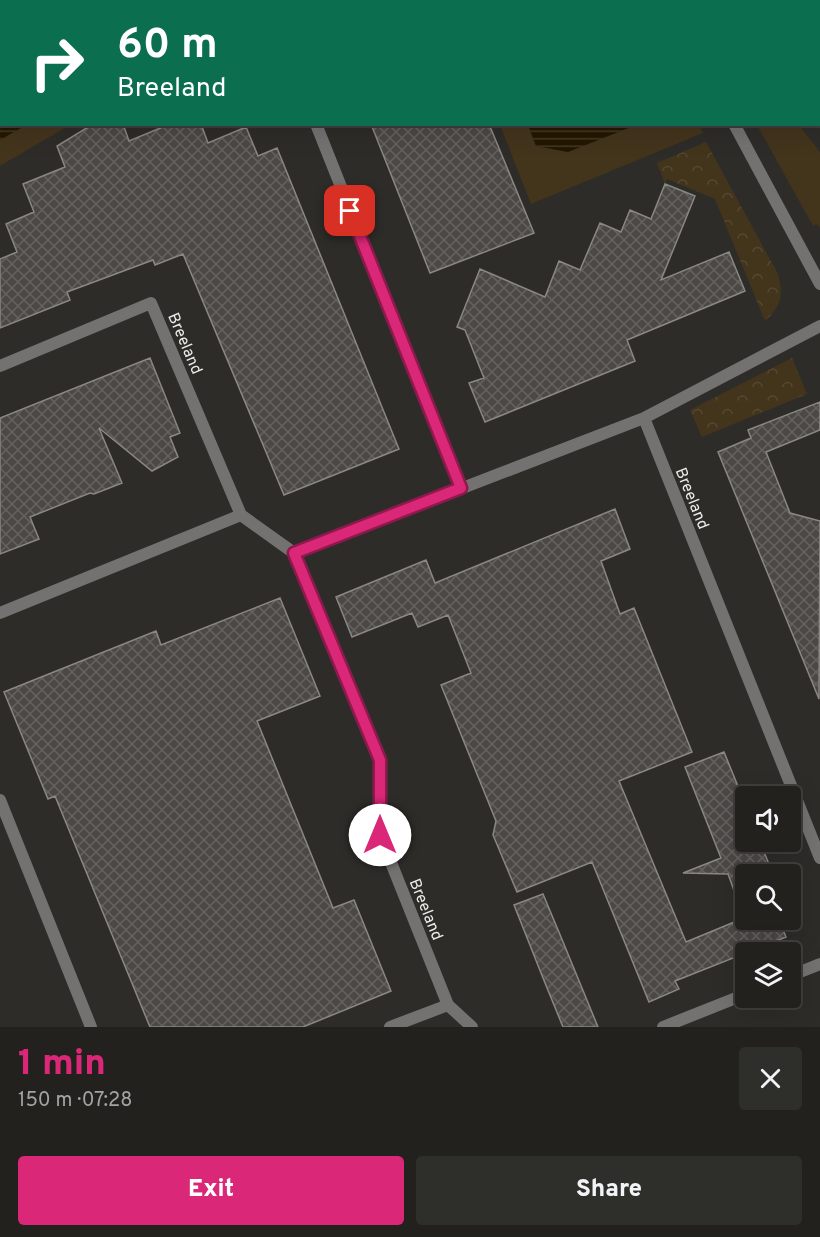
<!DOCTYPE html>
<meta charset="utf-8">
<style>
body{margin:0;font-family:Overpass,sans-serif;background:#2e2e2b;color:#f1f3f6;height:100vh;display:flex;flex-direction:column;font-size:22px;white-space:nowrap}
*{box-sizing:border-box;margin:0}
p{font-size:20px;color:#a2a3a4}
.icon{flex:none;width:33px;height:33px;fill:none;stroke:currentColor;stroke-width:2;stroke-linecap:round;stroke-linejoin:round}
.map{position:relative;height:1027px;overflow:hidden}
.sheet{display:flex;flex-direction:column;background:#22211e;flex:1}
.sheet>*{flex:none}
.hud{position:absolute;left:0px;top:0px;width:820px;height:126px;box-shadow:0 6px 24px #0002,0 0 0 2px #3f3e3c;background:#0b6e4f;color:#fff;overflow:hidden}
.buttons{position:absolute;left:735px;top:786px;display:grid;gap:12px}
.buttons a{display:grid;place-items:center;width:66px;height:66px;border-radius:6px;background:#22211e;box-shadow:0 6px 24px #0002,0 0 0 2px #3f3e3c;font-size:30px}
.pin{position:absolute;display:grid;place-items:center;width:51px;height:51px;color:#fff;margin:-26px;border-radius:12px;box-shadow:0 3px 9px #0006}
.me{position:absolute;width:66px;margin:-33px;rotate:0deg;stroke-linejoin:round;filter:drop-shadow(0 0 4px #0008)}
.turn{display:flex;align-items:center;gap:21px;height:126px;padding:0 18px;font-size:27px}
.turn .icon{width:78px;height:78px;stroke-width:2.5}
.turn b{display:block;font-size:42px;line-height:51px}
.round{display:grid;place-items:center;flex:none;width:63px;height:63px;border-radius:6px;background:#2e2e2b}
.headline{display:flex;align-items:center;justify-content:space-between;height:102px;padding:0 18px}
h1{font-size:36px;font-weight:800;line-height:45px;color:#db2777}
.primary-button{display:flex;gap:12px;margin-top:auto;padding:12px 18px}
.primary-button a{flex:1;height:69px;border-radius:6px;background:#db2777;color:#fff;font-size:24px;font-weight:800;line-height:69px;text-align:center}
.primary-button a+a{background:#2e2e2b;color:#f1f3f6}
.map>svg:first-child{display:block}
</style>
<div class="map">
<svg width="820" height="1027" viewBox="0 0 820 1027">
<defs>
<pattern id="forest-crowns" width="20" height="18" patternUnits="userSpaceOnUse" patternTransform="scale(1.5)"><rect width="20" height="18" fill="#43341c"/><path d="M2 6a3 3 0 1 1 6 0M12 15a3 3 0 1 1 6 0" fill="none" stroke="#554832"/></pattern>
<pattern id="water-rules" width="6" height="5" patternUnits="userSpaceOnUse" patternTransform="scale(1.5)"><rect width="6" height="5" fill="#241701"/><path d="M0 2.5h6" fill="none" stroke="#443926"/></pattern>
<pattern id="building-cross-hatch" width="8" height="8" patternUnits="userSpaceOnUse" patternTransform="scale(1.5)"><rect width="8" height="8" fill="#4b4845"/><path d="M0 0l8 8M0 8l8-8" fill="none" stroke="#656360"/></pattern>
</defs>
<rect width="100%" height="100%" fill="#2e2c28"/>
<path fill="#43341c" d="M26,125H70L0,166V140Z
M500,125H528L536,146L568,152L636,125H699L703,133L531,204Z
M757,125H799L820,152V228L817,224L813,226Z"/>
<path fill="url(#forest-crowns)" d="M706,142L778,274C784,295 781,306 765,321L715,199L667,179L665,184L657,163Z
M792,358L807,394L702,437L690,410Z"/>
<path fill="url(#water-rules)" d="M173,0H399L170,1Z
M1,55L2,124L26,125L0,140Z
M528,125V124L636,125L568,152L536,146Z"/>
<path fill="url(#building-cross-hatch)" stroke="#8a8884" stroke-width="1.5" d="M93,124H123L129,141L170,124H201L208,143L246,127L258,156L277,148L399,449L284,495L183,254L155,265L153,260L67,292L70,300L0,328V259L17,252L6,224L34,212L23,184L65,167L57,146Z
M371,124H489L534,233L430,273Z
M665,184L695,196L661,280L729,252L745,291L627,340L635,361L485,422L469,383L484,378L465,330L457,327L480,269L545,297L559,261L580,270L600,223L621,232L630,210L651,219Z
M150,358L180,433L170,437L178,457L152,471L99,428L122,483L94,494L90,493L30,517L39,539L0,554V418Z
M820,402V430L766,452L790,513L820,521L819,699L718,452L751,438L748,430Z
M615,509L630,549L601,561L620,614L634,608L692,752L619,781L686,942L744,918L728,874L683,873L721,858L685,767L724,752L746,806V848L760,842L773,874H746V920H779L786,937L675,981L679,989L649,1002L592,862L517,892L493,835L496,821L441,685L471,673L448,615L418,627L412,613L352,637L336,597L426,560L435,583Z
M280,598L320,696L257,721L333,908L354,900L391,991L303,1027H150L55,796L48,799L4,692L156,631L161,645Z
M543,894L561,937L598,1027H563L543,978L514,905Z"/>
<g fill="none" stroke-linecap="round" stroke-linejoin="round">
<path stroke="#747271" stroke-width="12" d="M316,124L461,488
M0,366L151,303L241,515
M644,418L820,858
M294,553L380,760V835L448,1005
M0,613L241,515L294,553L644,418L820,326
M0,800L91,1027
M790,976L820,964
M390,1027L448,1005L472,1027
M663,1027L746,994"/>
<path stroke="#747271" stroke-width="12" d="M666,0L667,2
M734,124L820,284"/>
</g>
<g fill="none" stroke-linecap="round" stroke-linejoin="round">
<defs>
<path id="route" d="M350,211L461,488L294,553L380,760V835"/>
</defs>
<use href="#route" stroke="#8e194d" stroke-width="15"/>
<use href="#route" stroke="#db2777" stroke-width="10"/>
</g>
<g text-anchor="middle" stroke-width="5" stroke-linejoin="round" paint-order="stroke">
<g font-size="16" fill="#eeecea" stroke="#2e2c28">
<text transform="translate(186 343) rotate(67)" y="6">Breeland</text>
<text transform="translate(693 498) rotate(68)" y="6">Breeland</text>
<text transform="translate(427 909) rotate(68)" y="6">Breeland</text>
</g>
</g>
</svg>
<div class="buttons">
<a><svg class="icon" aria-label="sound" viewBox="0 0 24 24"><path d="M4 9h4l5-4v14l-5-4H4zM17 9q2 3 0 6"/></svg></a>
<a><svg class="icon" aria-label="search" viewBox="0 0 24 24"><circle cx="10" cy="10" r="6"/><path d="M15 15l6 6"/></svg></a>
<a><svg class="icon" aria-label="layers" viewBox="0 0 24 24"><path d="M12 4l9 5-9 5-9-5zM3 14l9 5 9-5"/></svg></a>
</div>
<div class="pin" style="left:350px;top:211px;background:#d93025"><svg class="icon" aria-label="arrive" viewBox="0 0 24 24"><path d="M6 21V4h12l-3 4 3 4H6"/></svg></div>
<svg class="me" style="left:380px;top:835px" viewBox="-20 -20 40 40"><circle r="19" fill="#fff"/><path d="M0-13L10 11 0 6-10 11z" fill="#db2777"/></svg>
<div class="hud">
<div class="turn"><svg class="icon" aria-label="right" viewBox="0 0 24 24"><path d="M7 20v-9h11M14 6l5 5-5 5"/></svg><div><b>60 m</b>Breeland</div></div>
</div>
</div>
<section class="sheet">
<div class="headline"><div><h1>1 min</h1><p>150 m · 07:28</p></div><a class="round"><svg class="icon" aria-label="close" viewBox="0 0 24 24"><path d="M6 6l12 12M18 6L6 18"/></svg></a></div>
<div class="primary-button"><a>Exit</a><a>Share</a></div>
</section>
